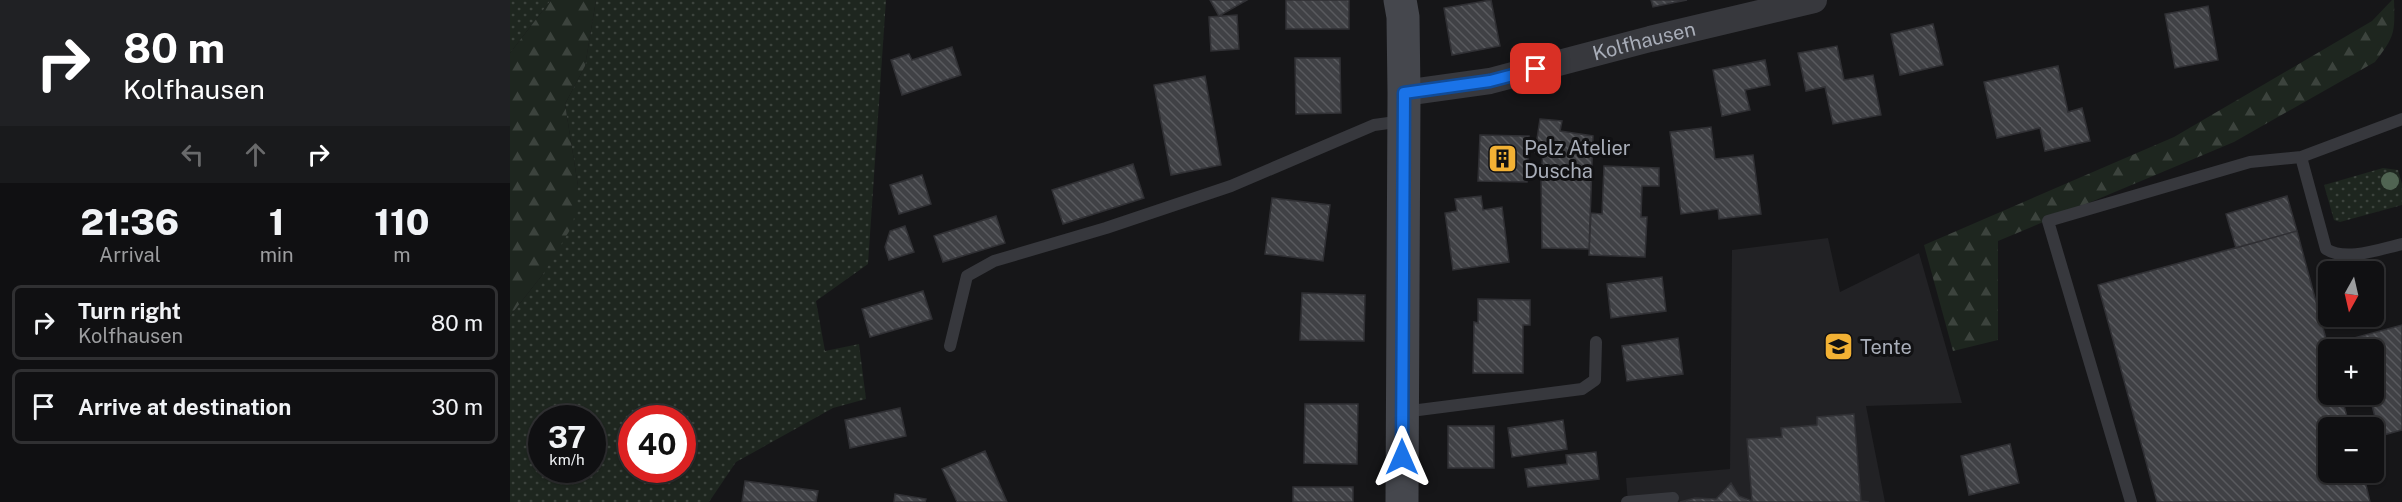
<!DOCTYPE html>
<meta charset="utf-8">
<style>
body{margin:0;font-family:"Public Sans",sans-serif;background:#19191b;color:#f1f3f6;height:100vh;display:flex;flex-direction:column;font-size:22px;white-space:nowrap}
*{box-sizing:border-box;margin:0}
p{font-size:20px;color:#9c9d9f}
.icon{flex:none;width:33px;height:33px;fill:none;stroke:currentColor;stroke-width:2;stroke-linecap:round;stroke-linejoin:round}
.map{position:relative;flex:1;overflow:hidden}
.details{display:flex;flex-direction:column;background:#101012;width:510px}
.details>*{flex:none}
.banner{background:#202124;color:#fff;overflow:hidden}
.needle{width:39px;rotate:188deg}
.fabs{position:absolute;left:1808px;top:261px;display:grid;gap:12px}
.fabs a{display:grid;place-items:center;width:66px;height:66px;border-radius:9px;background:#101012;box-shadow:0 2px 4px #0004,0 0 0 2px #303032;font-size:30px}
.speed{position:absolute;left:18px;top:405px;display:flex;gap:12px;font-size:30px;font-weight:700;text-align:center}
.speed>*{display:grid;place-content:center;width:78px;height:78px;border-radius:50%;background:#101012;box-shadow:0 2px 4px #0004,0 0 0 2px #303032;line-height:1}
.speed small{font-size:15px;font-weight:400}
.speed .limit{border:9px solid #d22;background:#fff;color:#111}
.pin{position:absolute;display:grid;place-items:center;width:51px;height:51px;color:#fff;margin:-26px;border-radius:12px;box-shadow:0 3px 9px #0006}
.me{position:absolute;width:66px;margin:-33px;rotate:0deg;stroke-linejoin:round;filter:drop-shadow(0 0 4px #0008)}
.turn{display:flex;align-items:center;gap:21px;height:126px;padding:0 24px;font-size:27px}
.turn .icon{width:78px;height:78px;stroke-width:2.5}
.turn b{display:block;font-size:42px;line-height:51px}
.lanes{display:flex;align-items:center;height:57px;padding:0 24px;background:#0003;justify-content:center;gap:30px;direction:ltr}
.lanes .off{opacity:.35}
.eta{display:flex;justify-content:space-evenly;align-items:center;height:102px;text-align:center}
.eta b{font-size:36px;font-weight:800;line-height:42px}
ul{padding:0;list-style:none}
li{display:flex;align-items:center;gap:18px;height:75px;margin:0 12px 9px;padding:0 12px;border:3px solid #303032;border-radius:9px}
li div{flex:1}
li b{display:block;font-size:22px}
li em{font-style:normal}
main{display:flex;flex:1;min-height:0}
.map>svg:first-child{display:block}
</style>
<main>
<section class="details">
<div class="banner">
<div class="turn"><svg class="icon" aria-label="right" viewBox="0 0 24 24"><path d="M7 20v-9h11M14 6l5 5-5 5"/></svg><div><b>80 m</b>Kolfhausen</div></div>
<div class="lanes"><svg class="icon off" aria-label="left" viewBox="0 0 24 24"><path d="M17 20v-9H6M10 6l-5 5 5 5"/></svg><svg class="icon off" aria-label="ahead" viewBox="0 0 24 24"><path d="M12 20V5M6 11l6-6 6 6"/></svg><svg class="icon" aria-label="right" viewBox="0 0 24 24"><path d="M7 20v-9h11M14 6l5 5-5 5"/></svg></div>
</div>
<div class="eta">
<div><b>21:36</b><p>Arrival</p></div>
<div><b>1</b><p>min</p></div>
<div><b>110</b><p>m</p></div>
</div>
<ul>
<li><svg class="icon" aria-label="right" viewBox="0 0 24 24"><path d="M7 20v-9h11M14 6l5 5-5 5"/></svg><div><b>Turn right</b><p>Kolfhausen</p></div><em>80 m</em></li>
<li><svg class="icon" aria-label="arrive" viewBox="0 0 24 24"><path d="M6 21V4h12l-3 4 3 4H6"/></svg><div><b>Arrive at destination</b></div><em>30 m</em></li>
</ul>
</section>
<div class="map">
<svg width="1892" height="502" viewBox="0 0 1892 502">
<defs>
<pattern id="grass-dots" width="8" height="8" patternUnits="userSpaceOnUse" patternTransform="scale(1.5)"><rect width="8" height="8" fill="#1e261f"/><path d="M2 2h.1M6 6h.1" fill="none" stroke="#3c433d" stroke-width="1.8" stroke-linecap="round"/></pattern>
<pattern id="forest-firs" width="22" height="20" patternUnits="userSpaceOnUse" patternTransform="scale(1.5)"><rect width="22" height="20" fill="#1e261f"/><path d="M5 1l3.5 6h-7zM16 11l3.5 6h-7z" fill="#3c433d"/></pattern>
<pattern id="building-back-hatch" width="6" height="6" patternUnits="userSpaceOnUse" patternTransform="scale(1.5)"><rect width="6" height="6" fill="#404145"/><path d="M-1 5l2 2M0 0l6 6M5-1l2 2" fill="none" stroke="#595a5e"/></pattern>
</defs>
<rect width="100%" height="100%" fill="#161618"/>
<path fill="#222225" d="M1318,238L1330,292L1409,253L1452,403L1356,406L1375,502H1118L1116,478L1220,469L1222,250Z"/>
<path fill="url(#grass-dots)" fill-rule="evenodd" d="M0,0H41L0,53Z
M86,0H376L358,264L306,301L315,351L349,344L356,399L323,408L226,462L199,502H0V316L33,274L68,186L55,104L75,66ZM32,418H82V470H32ZM122,418H172V470H122Z
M1873,168L1888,170L1892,184V205L1830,222L1824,220L1814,185Z"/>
<path fill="url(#forest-firs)" d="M41,0H86L75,66L55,104L68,186L63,225L33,274L0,316V53Z
M1882,0H1884C1885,33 1885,36 1865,62L1724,142L1488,241V340L1443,351L1414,245L1664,137L1862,21Z"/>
<path fill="url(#building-back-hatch)" stroke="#303034" stroke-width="1.5" d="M700,0H737L709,16Z
M776,0H839V29H776Z
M981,0L990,46L942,55L934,8Z
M1141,0H1177L1143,7Z
M1698,6L1708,60L1665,68L1655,14Z
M727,15L729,49L701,51L699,17Z
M1423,24L1433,65L1390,75L1381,34Z
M1327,46L1334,80L1363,75L1371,115L1323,124L1315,87L1296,91L1288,53Z
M442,47L451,75L392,95L381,60L399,54L402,60Z
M785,58H830L831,113L786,114Z
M1255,60L1260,85L1235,90L1240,110L1212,116L1203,70Z
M1548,66L1558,112L1572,108L1580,141L1535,151L1530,128L1487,138L1474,82Z
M695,76L711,165L661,175L644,85Z
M1030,119L1052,121L1050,131L1083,136L1079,249L1032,248L1031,173L1033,154L1025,152Z
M1201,127L1205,159L1243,155L1251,214L1209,219L1208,209L1171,214L1160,132Z
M970,135L1019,136L1017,182L968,181Z
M623,164L634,198L553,224L542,190Z
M1094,166L1149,168V186H1132L1131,217H1137L1135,257L1079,255L1081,213L1092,214Z
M412,175L421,204L389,214L380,185Z
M971,196L973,210L992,207L999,262L943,270L935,213L947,211L945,199Z
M1777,196L1787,231L1726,248L1716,214Z
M762,198L820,205L813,261L755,254Z
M486,216L495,243L433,262L424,236Z
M395,226L404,252L379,260L375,247L380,231Z
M1787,231L1819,350L1818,394H1831L1840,428H1818V472H1853L1860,502H1647L1588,285Z
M1152,277L1156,311L1101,318L1097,284Z
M413,291L422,319L360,337L352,309Z
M792,293L855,295L854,341L790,340Z
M968,299L1020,300V325H1013V373H963L964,322L968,323Z
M1892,325V430L1870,436L1859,394H1863V350H1847L1844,338Z
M1168,338L1173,374L1117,381L1112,346Z
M1845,343L1847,350H1823Z
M795,404H848L847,464L794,463Z
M390,408L396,436L340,448L335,420Z
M1344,414L1351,501L1359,502H1170L1185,498L1206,499L1221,483L1229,496L1242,501L1237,439L1272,437L1271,428L1307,425V417Z
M1053,420L1057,449L1002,457L998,428Z
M938,426H984V468H938Z
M1500,444L1509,483L1459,495L1451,456Z
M475,451L497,502H447L432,469Z
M1086,452L1089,479L1018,487L1015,469L1057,464L1056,455Z
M235,481L308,491L306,502H232Z
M783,487H843V502H783Z
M385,494L416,499L415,502H384Z"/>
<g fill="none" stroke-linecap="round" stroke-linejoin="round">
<path stroke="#37383d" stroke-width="12" d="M1791,157L1816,249C1836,262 1870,249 1892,244
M440,346L457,276L484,261L596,228L721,186L864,125L893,121
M893,412L1072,389L1085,380L1086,342
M1117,502L1163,498
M1621,502L1538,221L1740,162L1791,157L1892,119"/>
<path stroke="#37383d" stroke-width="26" id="s1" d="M894,93L980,81L1140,39L1304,0"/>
<path stroke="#45474d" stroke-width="33" d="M890,0L893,17L894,93L892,502"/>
</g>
<circle fill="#506452" cx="1880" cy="181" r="9"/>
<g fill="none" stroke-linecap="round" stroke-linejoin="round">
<defs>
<path id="route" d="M892,457L894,93L980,81L1026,69"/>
</defs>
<use href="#route" stroke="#114b97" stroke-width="15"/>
<use href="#route" stroke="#1a73e8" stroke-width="10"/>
</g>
<defs>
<symbol id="building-square" viewBox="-11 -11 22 22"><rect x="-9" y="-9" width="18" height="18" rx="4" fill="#f2b134" stroke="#111113"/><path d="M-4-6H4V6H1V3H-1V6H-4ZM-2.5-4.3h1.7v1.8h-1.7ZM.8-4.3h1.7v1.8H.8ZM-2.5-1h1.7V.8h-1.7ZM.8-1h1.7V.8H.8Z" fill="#111"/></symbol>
<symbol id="school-square" viewBox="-11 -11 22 22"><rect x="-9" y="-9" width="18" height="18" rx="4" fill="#f2b134" stroke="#111113"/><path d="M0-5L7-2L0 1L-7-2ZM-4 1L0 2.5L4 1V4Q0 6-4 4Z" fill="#111"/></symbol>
</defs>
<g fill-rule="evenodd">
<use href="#building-square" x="976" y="142" width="33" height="33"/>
<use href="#school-square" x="1312" y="330" width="33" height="33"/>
</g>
<g text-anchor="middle" stroke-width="6" stroke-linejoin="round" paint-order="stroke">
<g font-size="20" fill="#a8adb8" stroke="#111113">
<text dy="7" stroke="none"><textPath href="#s1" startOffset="246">Kolfhausen</textPath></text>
</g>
<g font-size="20" fill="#a8adb8" stroke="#111113" text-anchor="start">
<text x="1014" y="155">Pelz Atelier<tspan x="1014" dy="23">Duscha</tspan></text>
<text x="1350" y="354">Tente</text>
</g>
</g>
</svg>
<div class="fabs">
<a><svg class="needle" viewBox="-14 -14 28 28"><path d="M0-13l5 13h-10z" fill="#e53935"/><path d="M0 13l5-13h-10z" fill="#9c9d9f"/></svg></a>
<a>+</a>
<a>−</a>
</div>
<div class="speed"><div>37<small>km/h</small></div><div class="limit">40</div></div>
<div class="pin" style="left:1026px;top:69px;background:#d93025"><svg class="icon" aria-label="arrive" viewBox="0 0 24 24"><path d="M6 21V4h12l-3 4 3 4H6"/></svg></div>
<svg class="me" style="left:892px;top:457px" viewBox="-20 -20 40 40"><path d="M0-17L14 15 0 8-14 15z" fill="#1a73e8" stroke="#fff" stroke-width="4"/></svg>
</div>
</main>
